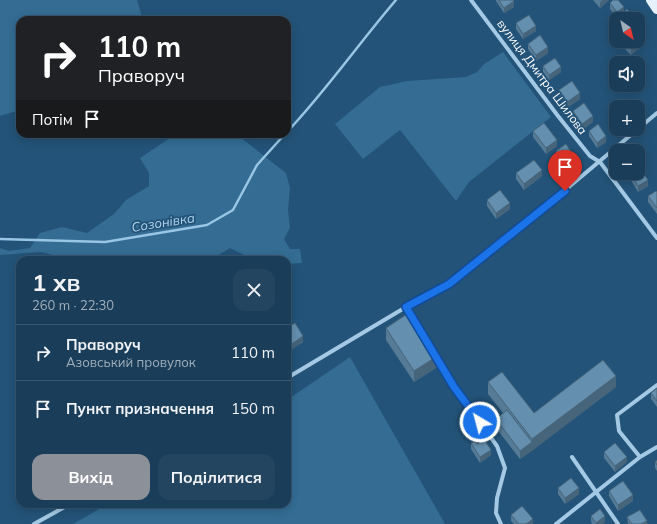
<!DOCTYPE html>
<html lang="uk">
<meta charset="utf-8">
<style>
body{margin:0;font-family:Mulish,sans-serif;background:#234560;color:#f1f3f6;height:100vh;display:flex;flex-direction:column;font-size:15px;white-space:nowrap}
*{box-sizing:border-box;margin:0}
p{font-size:13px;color:#9faebb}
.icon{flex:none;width:22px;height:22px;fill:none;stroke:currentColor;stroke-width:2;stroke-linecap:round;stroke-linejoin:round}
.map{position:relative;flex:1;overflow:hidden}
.side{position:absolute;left:16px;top:256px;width:275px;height:252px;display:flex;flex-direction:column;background:#1a3e5a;border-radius:12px;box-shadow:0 2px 10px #0003,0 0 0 1px #385770}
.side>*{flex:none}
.hud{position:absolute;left:16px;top:16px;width:275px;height:122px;border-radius:12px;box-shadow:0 2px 10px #0003,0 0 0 1px #385770;background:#202124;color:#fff;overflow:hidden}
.needle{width:26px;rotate:146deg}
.tools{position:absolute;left:609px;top:12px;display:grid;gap:8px}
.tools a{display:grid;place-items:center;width:36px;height:36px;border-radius:8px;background:#1a3e5a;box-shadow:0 2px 10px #0003,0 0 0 1px #385770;font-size:20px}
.pin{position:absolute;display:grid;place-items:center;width:34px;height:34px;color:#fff;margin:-41px -17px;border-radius:50% 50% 50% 0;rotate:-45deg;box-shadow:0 0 4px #0007}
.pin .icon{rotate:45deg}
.me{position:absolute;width:44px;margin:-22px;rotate:323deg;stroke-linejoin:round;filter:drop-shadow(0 0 3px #0008)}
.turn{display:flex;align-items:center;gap:14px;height:84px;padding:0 16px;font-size:18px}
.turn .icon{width:52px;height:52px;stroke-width:2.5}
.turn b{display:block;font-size:28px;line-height:34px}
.then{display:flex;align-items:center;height:38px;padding:0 16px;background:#0003;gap:8px;font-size:15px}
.round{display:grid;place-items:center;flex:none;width:42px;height:42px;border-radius:12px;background:#234560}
.summary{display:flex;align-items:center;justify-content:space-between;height:68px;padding:0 16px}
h1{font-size:24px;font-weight:700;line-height:30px}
.primary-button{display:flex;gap:8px;margin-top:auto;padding:8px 16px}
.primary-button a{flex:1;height:46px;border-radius:12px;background:#8c9099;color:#fff;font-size:16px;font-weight:700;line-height:46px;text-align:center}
.primary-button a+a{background:#234560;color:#f1f3f6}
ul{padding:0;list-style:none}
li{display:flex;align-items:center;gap:12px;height:56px;padding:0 16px;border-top:1px solid #385770}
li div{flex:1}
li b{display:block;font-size:15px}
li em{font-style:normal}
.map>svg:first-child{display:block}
</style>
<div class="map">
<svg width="657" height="524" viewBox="0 0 657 524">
<rect width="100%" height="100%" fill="#235378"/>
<path fill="#346c93" d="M0,0H137L143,20H20V110L0,116Z
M503,52L551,117L469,182L456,201L400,130L363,159L335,124L380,87L407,81L466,77L477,72L484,64Z
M176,134H236L286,173L290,188L288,210L290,228L284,239L290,249H300L302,263L287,264V260H254L230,248L211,260H73L41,252L0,255V248L9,251L30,248L40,233L62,227L87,233L114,214L126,200L149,186V173L140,158Z
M350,357L445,524H73L108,504H287V400Z"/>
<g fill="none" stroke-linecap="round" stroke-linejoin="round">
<path stroke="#99c6e4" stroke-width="2.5" d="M287,132C326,91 359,43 396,0
M0,239L105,242L207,225L233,210L257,165L285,134"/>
<path stroke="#a4c9e4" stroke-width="4" d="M471,0L558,116L590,156L600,162L657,238
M436,357L454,387L497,446L505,468L497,498L496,513L501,524
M287,378L406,307L449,284L495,249L657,113
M572,457L618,524
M640,457L619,431L617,415L657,385
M34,524L70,504
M556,524L640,457L657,447"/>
<path stroke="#e4f0fc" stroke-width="10" d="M651,0L657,9"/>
</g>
<path fill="#567b96" d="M496,0H513L514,7L504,13L496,1Z
M593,0H609L600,8Z
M610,3L624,12L635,19H620V16L617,18L610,9Z
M516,23L536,31L523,39L516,29Z
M623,41L643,45L631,55L623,47Z
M528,44L548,53L536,61L528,49Z
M543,66L561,72L549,80L543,72Z
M559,90L580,99L567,108L559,96Z
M612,107H616V117L612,113Z
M573,111L593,122L582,130L573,117Z
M533,131L557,146L546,154L533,137Z
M589,131L606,142L597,148L589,136Z
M556,151L574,162L565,169L556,157Z
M516,173L542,176L524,190L516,179Z
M632,176L648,186L638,192L632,182Z
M657,192V214L648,202V196Z
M487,200L510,209L496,219L487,206Z
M287,328L303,342L289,351L287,349Z
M386,328L439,366L414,382L386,340Z
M488,382L534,413L616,387L520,459L496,428V419L503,413L488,394Z
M657,388V407L651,399V393Z
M471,443L477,444L491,455L480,463L471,449Z
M604,452L627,462L615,472L604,458Z
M657,460V471L655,468V462Z
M558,488L579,494L565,504L558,494Z
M609,491L633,501L618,511L609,496Z
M511,515L533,524H514L511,521Z
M591,516L605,522L602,524H592L591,521Z
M627,517L647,524H628Z"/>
<path fill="#46647a" d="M602,0H609L600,8V2Z
M514,1V7L504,13V8Z
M624,7V13L617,18V12Z
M536,26V31L523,39V34Z
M643,39V45L631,55V49Z
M548,47V53L536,61V55Z
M561,67V72L549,80V75Z
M580,93V99L567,108V102Z
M593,116V122L582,130V124Z
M606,136V142L597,148V143Z
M557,140V146L546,154V148Z
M574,157V162L565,169V163Z
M542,170V176L524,190V184Z
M648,180V186L638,192V186Z
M510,203V209L496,219V213Z
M289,313V319L287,321V315Z
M303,336V342L289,351V346Z
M439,355V366L414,382V371Z
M616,376V387L532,451V439Z
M532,442V451L520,459V451Z
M491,450V455L480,463V457Z
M627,457V462L615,472V466Z
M579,488V494L565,504V498Z
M633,495V501L618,511V505Z
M605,516V522L602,524H596V523Z
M533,519V524H526Z
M647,521V524H641Z"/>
<path fill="#648fae" stroke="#46647a" d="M499,0H513L514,1L504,8Z
M613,0H618L624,7L617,12L610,3Z
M627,9L635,19H622L620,15Z
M529,15L536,26L523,34L516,23Z
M638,33L643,39L631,49L623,41H638Z
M540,35L548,47L536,55L528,44Z
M555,58L561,67L549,75L543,66Z
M572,81L580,93L567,102L559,90Z
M622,99L628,107H616V111L612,107Z
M584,103L593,116L582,124L573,111Z
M544,123L557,140L546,148L533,131Z
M598,124L606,136L597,143L589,131Z
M566,144L574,157L565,163L556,151Z
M534,160L542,170L524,184L516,173Z
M641,170L648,180L638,186L632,176L637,173H638V172Z
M500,190L510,203L496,213L487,200Z
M656,191L657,192V208L648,196Z
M287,309L289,313L287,315Z
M410,312L439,355L414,371L386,328Z
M295,323L303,336L289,346L287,343V328Z
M603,360L616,376L532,439L488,382L502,372L534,413Z
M657,388V401L651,393Z
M507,410L532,442L520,451L496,419Z
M484,439L491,450L480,457L471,443L475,441L477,444Z
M615,443L627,457L615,466L604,452Z
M657,460V465L655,462Z
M571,478L579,488L565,498L558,488Z
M623,481L633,495L618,505L609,491Z
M522,506L533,519L526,524H519L511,515Z
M600,509L605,516L596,523L591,516Z
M640,510L647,521L641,524H632L627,517Z"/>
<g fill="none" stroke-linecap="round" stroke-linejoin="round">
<defs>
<path id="route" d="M480,422L454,387L406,307L449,284L565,191"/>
</defs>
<use href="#route" stroke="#114b97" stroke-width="10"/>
<use href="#route" stroke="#1a73e8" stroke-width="7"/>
</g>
<g text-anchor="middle" stroke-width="3.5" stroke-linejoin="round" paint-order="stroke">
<g font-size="12" fill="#fff" stroke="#235378">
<text transform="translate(542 77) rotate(53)" y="4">вулиця Дмитра Шилова</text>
</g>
<g font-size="13" font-style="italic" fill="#afd3ec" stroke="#235378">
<text transform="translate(163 222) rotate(-9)" y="5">Созонівка</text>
</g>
</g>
</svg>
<div class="tools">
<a><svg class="needle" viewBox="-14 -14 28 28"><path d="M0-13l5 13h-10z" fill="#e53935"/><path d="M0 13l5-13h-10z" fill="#9faebb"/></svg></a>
<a><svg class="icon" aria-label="sound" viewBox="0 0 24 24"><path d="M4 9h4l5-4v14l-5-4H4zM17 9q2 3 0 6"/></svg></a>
<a>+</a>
<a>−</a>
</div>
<div class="pin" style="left:565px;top:191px;background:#d93025"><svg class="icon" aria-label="arrive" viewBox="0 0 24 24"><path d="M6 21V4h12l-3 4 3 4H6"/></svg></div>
<svg class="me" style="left:480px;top:422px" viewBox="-20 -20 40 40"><circle r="17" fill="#1a73e8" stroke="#fff" stroke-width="3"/><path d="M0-11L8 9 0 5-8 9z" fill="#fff"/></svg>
<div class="hud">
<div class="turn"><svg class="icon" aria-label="right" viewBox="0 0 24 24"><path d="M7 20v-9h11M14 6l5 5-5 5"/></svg><div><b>110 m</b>Праворуч</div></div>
<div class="then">Потім<svg class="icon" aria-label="arrive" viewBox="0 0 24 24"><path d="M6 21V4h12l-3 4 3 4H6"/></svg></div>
</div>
<section class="side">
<div class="summary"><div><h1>1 хв</h1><p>260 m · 22:30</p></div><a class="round"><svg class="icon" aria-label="close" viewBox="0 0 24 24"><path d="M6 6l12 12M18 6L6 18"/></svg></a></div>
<ul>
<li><svg class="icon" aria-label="right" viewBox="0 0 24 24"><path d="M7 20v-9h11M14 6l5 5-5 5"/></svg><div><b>Праворуч</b><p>Азовський провулок</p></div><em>110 m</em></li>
<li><svg class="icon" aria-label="arrive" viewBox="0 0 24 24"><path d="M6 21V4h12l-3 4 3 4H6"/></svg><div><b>Пункт призначення</b></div><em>150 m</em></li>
</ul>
<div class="primary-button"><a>Вихід</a><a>Поділитися</a></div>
</section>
</div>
